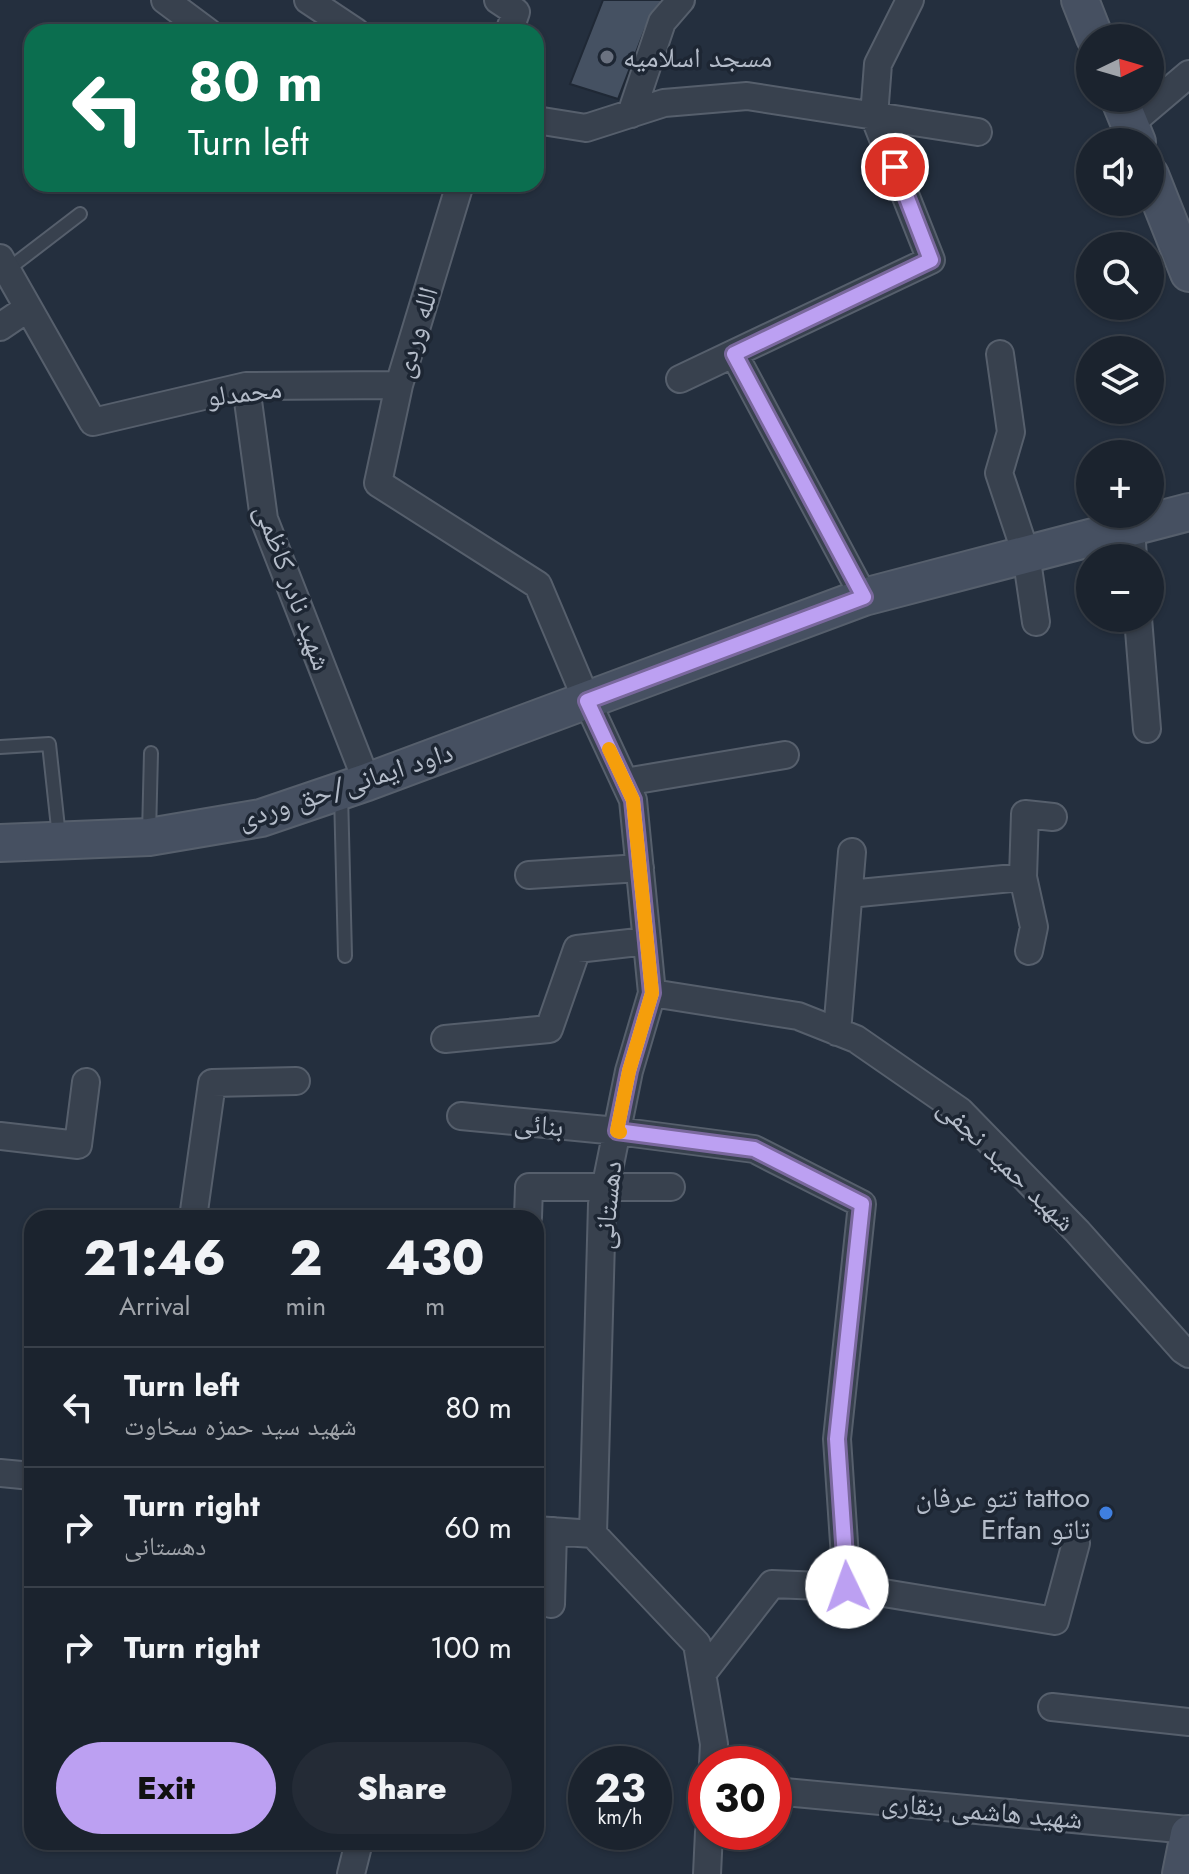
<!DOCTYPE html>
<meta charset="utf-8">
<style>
body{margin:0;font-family:Jost,"Noto Naskh Arabic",sans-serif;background:#242b36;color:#f1f3f6;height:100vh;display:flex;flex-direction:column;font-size:30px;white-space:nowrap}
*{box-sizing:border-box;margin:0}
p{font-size:26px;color:#a0a4aa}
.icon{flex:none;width:44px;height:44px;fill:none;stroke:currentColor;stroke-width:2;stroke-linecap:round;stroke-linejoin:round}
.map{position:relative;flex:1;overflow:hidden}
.drawer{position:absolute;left:24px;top:1210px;width:520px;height:640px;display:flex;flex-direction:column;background:#1b232e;border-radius:24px;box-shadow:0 2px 6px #0004,0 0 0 2px #39404a}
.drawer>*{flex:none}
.top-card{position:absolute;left:24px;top:24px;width:520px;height:168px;border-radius:24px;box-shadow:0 2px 6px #0004,0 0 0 2px #39404a;background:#0b6e4f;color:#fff;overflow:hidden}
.needle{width:52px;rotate:85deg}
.fabs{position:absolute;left:1076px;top:24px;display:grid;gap:16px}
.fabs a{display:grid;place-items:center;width:88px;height:88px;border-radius:50%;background:#1b232e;box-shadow:0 2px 6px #0004,0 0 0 2px #39404a;font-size:40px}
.speed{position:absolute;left:568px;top:1746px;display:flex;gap:16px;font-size:40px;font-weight:700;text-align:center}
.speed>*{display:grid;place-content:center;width:104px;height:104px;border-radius:50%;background:#1b232e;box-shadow:0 2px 6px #0004,0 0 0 2px #39404a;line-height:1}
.speed small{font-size:20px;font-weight:400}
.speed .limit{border:12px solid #d22;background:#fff;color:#111}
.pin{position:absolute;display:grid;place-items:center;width:68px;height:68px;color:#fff;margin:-34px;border:4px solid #fff;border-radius:50%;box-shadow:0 2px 8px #0007}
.me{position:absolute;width:88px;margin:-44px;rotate:357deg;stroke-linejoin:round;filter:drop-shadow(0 0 6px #0008)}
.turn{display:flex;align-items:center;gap:28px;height:168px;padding:0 32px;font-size:36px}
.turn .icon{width:104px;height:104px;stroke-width:2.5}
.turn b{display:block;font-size:56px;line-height:68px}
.eta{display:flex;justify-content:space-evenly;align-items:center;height:136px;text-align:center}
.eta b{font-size:48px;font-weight:800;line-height:56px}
.primary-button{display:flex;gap:16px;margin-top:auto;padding:16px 32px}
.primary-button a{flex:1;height:92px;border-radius:48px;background:#bca0f2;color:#111;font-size:32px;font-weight:800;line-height:92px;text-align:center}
.primary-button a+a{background:#242b36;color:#f1f3f6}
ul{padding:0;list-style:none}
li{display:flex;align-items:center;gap:24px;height:120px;padding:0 32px;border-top:2px solid #39404a}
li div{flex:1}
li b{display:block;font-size:30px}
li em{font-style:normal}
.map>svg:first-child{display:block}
</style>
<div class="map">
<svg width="1189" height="1874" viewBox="0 0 1189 1874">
<rect width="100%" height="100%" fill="#242f3e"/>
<path fill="#455162" stroke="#1f2835" stroke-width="2" d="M603,0H665L645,29L618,99L570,84Z"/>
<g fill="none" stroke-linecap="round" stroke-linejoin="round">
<defs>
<path id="lane" d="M7,270L80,214
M0,747L49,744L59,837
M341,793L345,956
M149,834L151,753"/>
<path id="street" d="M165,0L208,32
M308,0L356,32
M498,0L516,12L509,32
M631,114L662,22L681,0
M536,120L586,128L664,103L747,96L978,132
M1130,124L1189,74
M460,184L399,385L378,483L538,585L587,701L633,800L652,993L629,1071L602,1204L593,1534
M0,258L93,422L246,386L399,385
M0,327L28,308
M734,354L864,597
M1000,354L1011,432L999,473L1026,554L1036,622
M680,379L931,260L874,116L878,64L910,0
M246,386L264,519L367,782
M1131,527L1133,558
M1138,618L1147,729
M625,782L785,755
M529,875L640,868
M849,894L1023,877
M1029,951L1034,927L1023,877L1025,814L1053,817
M652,993L798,1016L856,1039L960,1111L1077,1231L1183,1350L1189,1354
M837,1032L852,852
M445,1039L549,1029L577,949L647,941
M461,1116L617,1131L754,1149L862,1204L837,1439L847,1587
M0,1136L78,1145L86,1082
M528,1217L529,1187H671
M193,1218L212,1083L296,1081
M0,1473L32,1476
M536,1530L593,1534L697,1644L714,1744L713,1764
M551,1604L553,1531
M702,1674L772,1584L847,1587L1055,1621L1076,1543
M1052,1707L1189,1722
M774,1791L1189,1830
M351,1874L359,1842
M707,1874L709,1832"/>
<path id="secondary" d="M1080,0L1095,38
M1119,98L1137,142
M1150,175L1189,273
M0,843L149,837L261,818L367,782L864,597L1189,512
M1181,1874L1189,1834"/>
</defs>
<use href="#lane" stroke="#565f6c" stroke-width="16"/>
<use href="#street" stroke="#565f6c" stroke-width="30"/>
<use href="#secondary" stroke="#565f6c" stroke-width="40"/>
<use href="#lane" stroke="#38414e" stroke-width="12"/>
<use href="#street" stroke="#38414e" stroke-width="26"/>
<use href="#secondary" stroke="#465061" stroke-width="36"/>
</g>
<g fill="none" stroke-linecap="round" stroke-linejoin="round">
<defs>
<path id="route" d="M847,1587L837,1439L862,1204L754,1149L617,1131L629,1071L652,993L633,800L587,701L864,597L734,354L931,260L895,167"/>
</defs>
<use href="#route" stroke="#7a689d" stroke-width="20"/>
<use href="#route" stroke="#bca0f2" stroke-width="14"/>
<path stroke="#f59e0b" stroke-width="14" d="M609,749L633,800L652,993L629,1071L617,1131L620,1132"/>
</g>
<circle fill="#6b7280" stroke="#1d2633" stroke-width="3" cx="607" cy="57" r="8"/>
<circle fill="#3f7fe0" stroke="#1d2633" stroke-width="3" cx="1106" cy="1513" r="8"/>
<g text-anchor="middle" stroke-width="7" stroke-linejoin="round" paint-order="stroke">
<g font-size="28" fill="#b4bcc9" stroke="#1d2633" text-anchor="start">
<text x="623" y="67">مسجد اسلامیه</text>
<text x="1090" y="1507" text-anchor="end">تتو عرفان tattoo<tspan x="1090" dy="32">Erfan تاتو</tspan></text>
</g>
<g font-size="28" fill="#b4bcc9" stroke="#1d2633">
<text transform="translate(415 332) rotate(-73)" y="10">الله وردی</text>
<text transform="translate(244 392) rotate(-7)" y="10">محمدلو</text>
<text transform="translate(294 587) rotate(70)" y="10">شهید نادر کاظمی</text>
<text transform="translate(345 785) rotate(-18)" y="10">داود ایمانی/حق وردی</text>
<text transform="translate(539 1124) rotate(6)" y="10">بنائی</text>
<text transform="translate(1007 1164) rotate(44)" y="10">شهید حمید نجفی</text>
<text transform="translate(607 1205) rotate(-84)" y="10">دهستانی</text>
<text transform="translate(982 1810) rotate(5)" y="10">شهید هاشمی بنقاری</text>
</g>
</g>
</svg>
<div class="fabs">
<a><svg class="needle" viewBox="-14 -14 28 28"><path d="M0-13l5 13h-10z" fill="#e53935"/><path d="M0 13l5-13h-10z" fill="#a0a4aa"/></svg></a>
<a><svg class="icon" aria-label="sound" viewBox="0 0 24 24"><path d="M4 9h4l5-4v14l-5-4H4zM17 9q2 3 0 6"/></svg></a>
<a><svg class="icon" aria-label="search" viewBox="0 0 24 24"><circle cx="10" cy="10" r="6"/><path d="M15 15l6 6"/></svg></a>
<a><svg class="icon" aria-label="layers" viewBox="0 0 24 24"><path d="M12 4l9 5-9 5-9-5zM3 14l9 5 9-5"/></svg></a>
<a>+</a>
<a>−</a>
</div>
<div class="speed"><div>23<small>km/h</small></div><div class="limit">30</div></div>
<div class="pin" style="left:895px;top:167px;background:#d93025"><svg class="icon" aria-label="arrive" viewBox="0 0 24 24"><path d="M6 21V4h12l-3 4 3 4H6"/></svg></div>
<svg class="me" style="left:847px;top:1587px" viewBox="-20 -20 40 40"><circle r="19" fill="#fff"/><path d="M0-13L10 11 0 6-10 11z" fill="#bca0f2"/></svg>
<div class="top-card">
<div class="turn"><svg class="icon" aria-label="left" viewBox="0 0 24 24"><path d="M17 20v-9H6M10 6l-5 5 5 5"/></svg><div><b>80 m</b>Turn left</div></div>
</div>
<section class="drawer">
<div class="eta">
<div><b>21:46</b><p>Arrival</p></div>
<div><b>2</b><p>min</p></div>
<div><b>430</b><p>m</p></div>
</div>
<ul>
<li><svg class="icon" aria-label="left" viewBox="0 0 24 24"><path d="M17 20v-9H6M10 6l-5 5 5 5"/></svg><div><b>Turn left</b><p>شهید سید حمزه سخاوت</p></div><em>80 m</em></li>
<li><svg class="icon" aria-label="right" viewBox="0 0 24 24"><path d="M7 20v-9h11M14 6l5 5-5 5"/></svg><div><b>Turn right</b><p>دهستانی</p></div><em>60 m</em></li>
<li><svg class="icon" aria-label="right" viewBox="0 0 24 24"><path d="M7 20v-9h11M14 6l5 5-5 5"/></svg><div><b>Turn right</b></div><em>100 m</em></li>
</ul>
<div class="primary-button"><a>Exit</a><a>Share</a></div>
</section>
</div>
